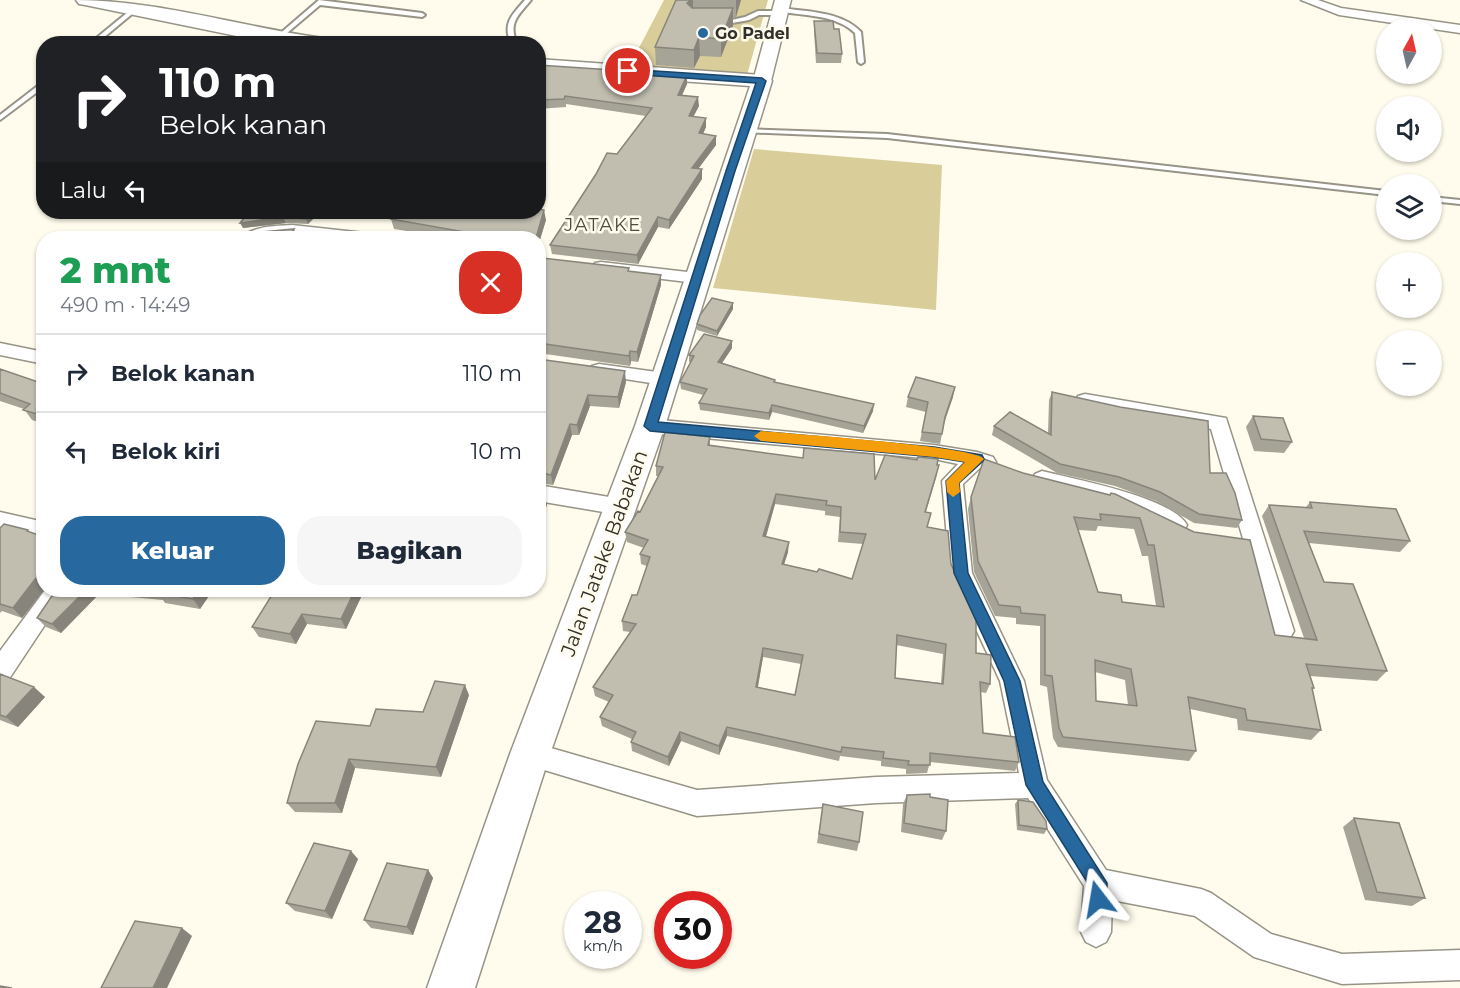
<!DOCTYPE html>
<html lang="id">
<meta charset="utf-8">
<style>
body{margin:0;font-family:Montserrat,sans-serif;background:#f6f6f7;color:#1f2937;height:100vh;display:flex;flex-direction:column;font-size:22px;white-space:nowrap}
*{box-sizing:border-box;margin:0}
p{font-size:20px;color:#747a83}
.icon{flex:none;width:33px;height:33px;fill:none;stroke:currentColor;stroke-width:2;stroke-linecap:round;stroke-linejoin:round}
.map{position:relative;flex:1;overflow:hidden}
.side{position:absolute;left:36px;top:231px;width:510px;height:366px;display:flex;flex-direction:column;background:#fff;border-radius:24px;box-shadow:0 2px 4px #0004}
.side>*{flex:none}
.top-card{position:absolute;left:36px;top:36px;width:510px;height:183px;border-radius:24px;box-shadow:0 2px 4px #0004;background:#202124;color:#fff;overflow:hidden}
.needle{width:39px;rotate:8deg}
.controls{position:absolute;left:1376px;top:18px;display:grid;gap:12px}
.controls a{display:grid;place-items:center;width:66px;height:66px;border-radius:50%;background:#fff;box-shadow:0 2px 4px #0004;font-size:30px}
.speed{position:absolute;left:564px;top:891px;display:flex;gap:12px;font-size:30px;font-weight:700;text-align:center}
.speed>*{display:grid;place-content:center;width:78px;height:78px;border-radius:50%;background:#fff;box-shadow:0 2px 4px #0004;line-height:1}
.speed small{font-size:15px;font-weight:400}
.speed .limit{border:9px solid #d22;background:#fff;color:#111}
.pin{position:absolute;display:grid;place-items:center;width:51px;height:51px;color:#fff;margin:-26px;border:3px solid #fff;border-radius:50%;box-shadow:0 2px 6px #0007}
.me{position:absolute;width:66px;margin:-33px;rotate:346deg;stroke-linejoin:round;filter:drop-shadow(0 0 4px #0008)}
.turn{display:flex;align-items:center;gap:21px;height:126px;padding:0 24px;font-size:27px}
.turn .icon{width:78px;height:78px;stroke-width:2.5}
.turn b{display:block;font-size:42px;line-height:51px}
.then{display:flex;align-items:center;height:57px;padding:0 24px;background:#0003;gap:12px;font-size:22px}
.round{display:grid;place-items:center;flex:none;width:63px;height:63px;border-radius:24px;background:#f6f6f7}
.head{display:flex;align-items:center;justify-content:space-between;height:102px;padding:0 24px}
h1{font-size:36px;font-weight:800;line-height:45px;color:#1e9e55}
.action{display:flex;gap:12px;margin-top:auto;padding:12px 24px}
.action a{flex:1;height:69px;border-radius:24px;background:#27699f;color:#fff;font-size:24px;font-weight:800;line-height:69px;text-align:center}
.action a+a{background:#f6f6f7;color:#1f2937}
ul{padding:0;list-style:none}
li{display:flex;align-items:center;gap:18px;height:78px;padding:0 24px;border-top:2px solid #e0e1e3}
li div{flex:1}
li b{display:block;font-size:22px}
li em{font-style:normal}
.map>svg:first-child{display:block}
</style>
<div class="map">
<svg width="1460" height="988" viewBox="0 0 1460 988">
<rect width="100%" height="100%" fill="#fffced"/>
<path fill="#d9cd9a" d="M664,0H768L747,75L629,67Z
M754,149L942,165L936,310L713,288Z"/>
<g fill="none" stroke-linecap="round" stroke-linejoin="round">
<defs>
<path id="lane" d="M319,0L422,13L425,15L422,17L320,5L280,39H276V37Z
M525,0H531C518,16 508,22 517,44H511C502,23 512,15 525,0Z
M133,8L138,9L96,44H89Z
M781,8C808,12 841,11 861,32L864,62L861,64L858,62L855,33C836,15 808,16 783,12L781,15H759L749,20L721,25L718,23L745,17L758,11H779V9Z
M44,81V87L0,120V115Z
M744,129L887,134L1386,191V195L887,138L742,132V130Z
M1431,197L1460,200V204L1431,201Z"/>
<path id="street" d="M1301,0H1318L1341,8L1460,25V33L1339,15Z
M292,225L365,233L373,238C346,241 320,234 293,234C275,235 258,240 241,238C252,226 276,226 292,225Z
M601,262L696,273L702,274L704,278L702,282L696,283L595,271L593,267L595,263Z
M0,343L44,352V364L0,355Z
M599,364L664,373L671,374L673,379L671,384L664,385L592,374L590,370L592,366Z
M1085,394L1226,418L1294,631L1290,638L1282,641L1274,638L1270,631L1211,429L1078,406L1075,401L1078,396Z
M650,419L934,445L977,452L993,457L996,462L993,467L980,468L963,484L972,573L1024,681L1047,780L1106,870L1201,889L1211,893L1271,934L1342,954L1460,950V980L1342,984L1254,957L1195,916L1112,900L1111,932L1106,942L1096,947L1086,942L1081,932L1084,886L1028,798L876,803L697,816L521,763L517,754L521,745L530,742L697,790L876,777L1019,773L1000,681L950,573L942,481L958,464L934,459L650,433L643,431L640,426L643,421Z
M1042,471C1073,479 1172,497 1187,525L1184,531L1176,533L1110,503L1035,484L1032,479L1035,474Z
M538,485L621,499L629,501L632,507L629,513L621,515L538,501Z
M0,512L44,522V539L0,528Z
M45,590H68L9,679L0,682V651Z"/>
<path id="secondary" d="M775,0H791L771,81L769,85H755L753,81Z"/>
<path id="primary" d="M76,0C157,0 242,27 323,38L330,40L332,44H276L85,5L79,4Z
M538,59L762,75L769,77L772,81L665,426L550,754L475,988H427L510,754L635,426L750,86L538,71Z"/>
</defs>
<use href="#lane" stroke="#979487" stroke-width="4"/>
<use href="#street" stroke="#979487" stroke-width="3"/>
<use href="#secondary" stroke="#979487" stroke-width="3"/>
<use href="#primary" stroke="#979487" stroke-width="3"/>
<use href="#lane" fill="#fff" fill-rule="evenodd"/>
<use href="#street" fill="#fff" fill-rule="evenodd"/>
<use href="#secondary" fill="#fff" fill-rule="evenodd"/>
<use href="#primary" fill="#fff" fill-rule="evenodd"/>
</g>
<path fill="#a6a397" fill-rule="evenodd" d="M676,0H741L736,17H733V26L721,57L700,56L694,68L656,65L655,47Z
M814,21L834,29L842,54L841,63H816L814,31Z
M538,65L687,84L682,95L699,106L693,117L706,127L703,134L716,136V145L698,169L702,179L669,229L658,227L638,264L552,254L550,245L646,116L566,104V107L538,109Z
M244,212H306L314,218L308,224L286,223L243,228L249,212Z
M391,219L546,220L538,246V238H451L394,229Z
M538,264L630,271L661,285L638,362L631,361L630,366L538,353Z
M733,303V309L717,336L697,330V324Z
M732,348L722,363L775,380V383L873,411L863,433L772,412L769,420L700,410L699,403L703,395L681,389L680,382L691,362H689V355Z
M538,359L626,382L619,408L590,406L579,435H572L553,485L538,483Z
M0,369L44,384V424L32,420L24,409L0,401Z
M1052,392L1210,473L1242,520L1237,528L1194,523L1156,501L1115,486L1057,473L992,435L994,426L1048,433L1049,400Z
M908,397H953L944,424L940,444L920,441L926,412L906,407Z
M1253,416L1292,442L1284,453L1254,451L1246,427Z
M710,437V446L875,480L937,465V475L926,512L928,527L951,564L976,653L990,684L986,693L980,692L983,733L1019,762L1015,771L930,762L927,773L906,774V769L881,766V761L840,756L839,761L727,736L719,755L681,741L669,766L632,751L631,742L632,739L602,726L600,717L609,702L595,696L593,687L630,632L623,631L622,621L637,595L647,566L641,564L640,554L644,548L627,542L625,532L640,512L658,476H656V466ZM775,504L825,511V515L840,517L838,542L863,544L852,579L784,564L788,552L766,537ZM896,645L943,654L941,683L895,678ZM763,657L801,664L795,695L758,687Z
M1023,473L1110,495L1111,493L1275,635L1304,638L1262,516L1269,505L1306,507L1310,502L1410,541L1400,552L1309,543L1324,582L1387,671L1377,681L1310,676L1314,688L1312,690L1321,730L1311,740L1238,730L1237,719L1190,709L1196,751L1189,761L1058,747L1053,738L1047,687L1040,685V626L1016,624V618L995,616L974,572L968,509L971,497ZM1098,526L1134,529L1142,556H1148L1156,606L1122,602L1098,592L1078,530L1096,531ZM1095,672L1125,680L1128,705L1096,701Z
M0,528L31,533L44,537V590L22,618L2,611L0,613Z
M56,590H213L200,609L165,603L163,600L99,594L61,633L46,627L37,618Z
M362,591L363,593L346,629L307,624L296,644L259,637L252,627Z
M0,674L45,697L18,727L0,720Z
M469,695L441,777L355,768L342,813L295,812L287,803L370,726L423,712Z
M907,795L930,797L946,831L942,840L901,832L903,804Z
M1018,800L1047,829L1044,834L1017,830L1015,804Z
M823,804L859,842L857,851L817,843Z
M1354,818L1425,898L1412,906L1365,900L1343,827Z
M358,859L332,919L295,911L286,903Z
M428,870L433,878L413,935L371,928L364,920Z"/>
<path fill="#87857b" d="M691,0H693V17L687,3Z
M736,0H741L736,17Z
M733,8V26L721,57V39Z
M699,37L700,56L694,68V50Z
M687,75V84L678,104V95Z
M698,97L699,106L689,125V116Z
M706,118V127L699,142V133Z
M716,136V145L692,177V168Z
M702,169V179L669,229V220Z
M544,210L546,220L538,246V238H536Z
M312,212L314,218L308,224L306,219Z
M283,217L286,223L243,228L240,223Z
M658,217V227L638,264L637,255Z
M294,229L297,236L295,238H287Z
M661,275V285L638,362L637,352Z
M733,303V309L717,336V331Z
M732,341V348L718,369V362Z
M630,351L631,361L630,366L629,356Z
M625,371L626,382L619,408L618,397Z
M955,387L953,397L942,427L945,417Z
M588,395L590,406L579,435L577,425Z
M874,404L873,411L863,433L864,426Z
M772,405V412L769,420V413Z
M570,424L572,435L553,485L551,475Z
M544,494L547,505L538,526V509Z
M776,494L775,504L763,546V536Z
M789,542L788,552L781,574L782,564Z
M36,578L44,586V590L22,618L13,608Z
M86,590H95L99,594L61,633L52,624Z
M199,590H213L200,609L193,599Z
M355,590H363L362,591L363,593L346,629L341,619Z
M302,614L307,624L296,644L290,634Z
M763,648V657L756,696V687Z
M465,685L469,695L441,777L436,767Z
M34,687L45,697L18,727L6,717Z
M727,727V736L719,755V746Z
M680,732L681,741L669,766L668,757Z
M349,759L355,768L342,813L335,803Z
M351,851L358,859L332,919L325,911Z
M428,870L433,878L413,935L407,927Z
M182,928L192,936L167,988H153Z"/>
<path fill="#c1beb0" stroke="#87857b" stroke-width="1.5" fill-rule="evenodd" d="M676,0H691L687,3L692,8H733L721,39L699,37L694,50L655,47Z
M814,21H833L834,29H839L842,54L817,53Z
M538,65L687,75L678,95L698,97L689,116L706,118L699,133L716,136L692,168L702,169L669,220L658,217L637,255L550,245L596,174L607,153L617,154L652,108L565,96L564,99L538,100Z
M538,209L544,210L536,238H472L476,234L391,219L398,212H538Z
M249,212H312L306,219L283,217L240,223Z
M294,229L287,238H295H246L250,233Z
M542,258L629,268L628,271L661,275L637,352L630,351L629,356L538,343V264Z
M712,298L733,303L717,331L697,324L700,315Z
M704,334L732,341L718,362L775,380L774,382L874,404L864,426L772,405L769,413L699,403L707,389L680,382L694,356L689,355Z
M538,359L625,371L618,397L588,395L577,425L570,424L551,475L538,472Z
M0,369L44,384V416L23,410L30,404L0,393Z
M916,377L955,387L945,417L942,434L922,432L928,402L908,397Z
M1052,392L1120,407L1208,421L1210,473H1226L1235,493L1242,520L1199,514L1160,492L1119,477L1060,464L994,426L1010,412L1051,435Z
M1253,416L1283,418L1292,442L1261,439Z
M665,432L710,437L708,445L803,458L804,448L874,454L875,480L885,455L917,460L918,457L938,459L937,465H939L925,512L931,513L927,527L948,531L951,564L976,618V653L991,655L990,684L980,682L983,733L1015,737L1019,762L930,753V765H908L909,761L883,758L884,752L842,747L841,752L727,727L719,746L680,732L668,757L631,742L636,732L600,717L613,695L593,687L636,624L622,621L632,595H637L650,557L640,554L648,540L625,532L638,511L640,512L663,467L656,466ZM776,494L827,501L826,505L841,507L840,532L866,534L852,579L819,569L817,572L782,564L789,542L763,536ZM897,635L946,644L943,684L895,678ZM763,648L803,655L795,695L756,687Z
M984,459L1023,473L1110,495L1111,493L1115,494L1194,532L1250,540L1275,635L1317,640L1269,505L1312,508L1310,502L1396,509L1410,541L1304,531L1324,582L1353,584L1387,671L1306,664L1314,688H1312L1321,730L1247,720L1245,709L1188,697L1196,751L1063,737L1059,728L1052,676L1045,675V615L1021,613L1020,607L999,605L978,561L971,497ZM1100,514L1140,518L1148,545H1154L1164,607L1122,602L1121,595L1098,592L1074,517L1101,520ZM1095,660L1131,669L1137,706L1096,701Z
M538,493L544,494L538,509Z
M4,524L28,530L27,531L44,537V579L36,578L13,608L0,604V528Z
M56,590H86L52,624L37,618Z
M146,590H199L193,599L158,593L159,591Z
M275,590H355L341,619L302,614L290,634L252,627Z
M0,674L34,687L6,717L0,715Z
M435,681L465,685L436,767L349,759L335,803H287L298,764L316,721L370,726L376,709L423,712Z
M930,794V797L948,800L946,831L904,823L907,795Z
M1018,800L1033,802L1046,821L1047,829L1019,825Z
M823,804L863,812L859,842L819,834Z
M1354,818L1399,823L1425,898L1377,892Z
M314,843L351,851L325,911L286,903Z
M387,863L428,870L407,927L364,920Z
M135,921L182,928L153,988H101Z
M0,986L12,988H0Z"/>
<path fill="#27699f" stroke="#194467" stroke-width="1.5" d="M625,69L762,78L766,81L735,171L658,422L934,447L982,455L984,459L982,462L959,483L968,573L1020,681L1043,782L1107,883V899L1104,906L1098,908L1091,906L1088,899L1089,885L1026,785L1004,681L954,573L946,481L965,462L934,457L650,431L644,426L726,171L756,83L628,74L624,71Z"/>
<path fill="#f59e0b" d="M761,431C789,434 975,446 984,459L959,483L960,492L953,497L947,492L946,481L965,462L934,457L761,441L754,436Z"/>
<circle fill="#27699f" stroke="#fffced" stroke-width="2" cx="703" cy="33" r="6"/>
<g text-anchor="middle" stroke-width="5" stroke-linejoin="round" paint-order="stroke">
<g font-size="16" font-weight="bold" fill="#302f29" stroke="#fffced" text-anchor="start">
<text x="715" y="39">Go Padel</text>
</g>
<g font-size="18" letter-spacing="1.5" fill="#4d4b3f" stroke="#fffced">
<text x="603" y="231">JATAKE</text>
</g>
<g font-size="20" fill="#302f29" stroke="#fffced">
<text transform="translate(604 553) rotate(-70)" y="7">Jalan Jatake Babakan</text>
</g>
</g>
</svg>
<div class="controls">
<a><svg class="needle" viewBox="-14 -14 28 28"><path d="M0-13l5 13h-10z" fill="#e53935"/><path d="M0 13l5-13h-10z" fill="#747a83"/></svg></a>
<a><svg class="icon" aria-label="sound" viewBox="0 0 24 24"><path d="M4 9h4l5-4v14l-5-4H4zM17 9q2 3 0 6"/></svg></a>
<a><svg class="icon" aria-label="layers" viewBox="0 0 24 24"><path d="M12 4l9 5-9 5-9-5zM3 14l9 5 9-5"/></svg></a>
<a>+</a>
<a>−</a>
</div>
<div class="speed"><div>28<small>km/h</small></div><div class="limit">30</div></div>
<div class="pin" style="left:628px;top:71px;background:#d93025"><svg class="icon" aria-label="arrive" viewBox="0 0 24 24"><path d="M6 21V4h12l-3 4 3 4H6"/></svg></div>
<svg class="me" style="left:1098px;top:899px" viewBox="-20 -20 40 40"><path d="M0-17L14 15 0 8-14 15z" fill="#27699f" stroke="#fff" stroke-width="4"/></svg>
<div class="top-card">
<div class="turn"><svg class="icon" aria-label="right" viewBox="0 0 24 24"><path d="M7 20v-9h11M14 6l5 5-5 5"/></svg><div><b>110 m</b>Belok kanan</div></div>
<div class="then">Lalu<svg class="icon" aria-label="left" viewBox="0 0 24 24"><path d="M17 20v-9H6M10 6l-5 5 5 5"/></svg></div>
</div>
<section class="side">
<div class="head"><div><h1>2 mnt</h1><p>490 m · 14:49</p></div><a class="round" style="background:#d93025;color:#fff"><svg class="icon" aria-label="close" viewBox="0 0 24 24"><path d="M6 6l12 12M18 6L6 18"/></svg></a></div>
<ul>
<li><svg class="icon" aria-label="right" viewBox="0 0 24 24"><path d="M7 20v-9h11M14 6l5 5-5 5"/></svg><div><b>Belok kanan</b></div><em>110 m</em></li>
<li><svg class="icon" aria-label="left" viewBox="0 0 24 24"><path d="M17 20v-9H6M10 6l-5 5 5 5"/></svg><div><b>Belok kiri</b></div><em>10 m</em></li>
</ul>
<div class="action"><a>Keluar</a><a>Bagikan</a></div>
</section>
</div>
